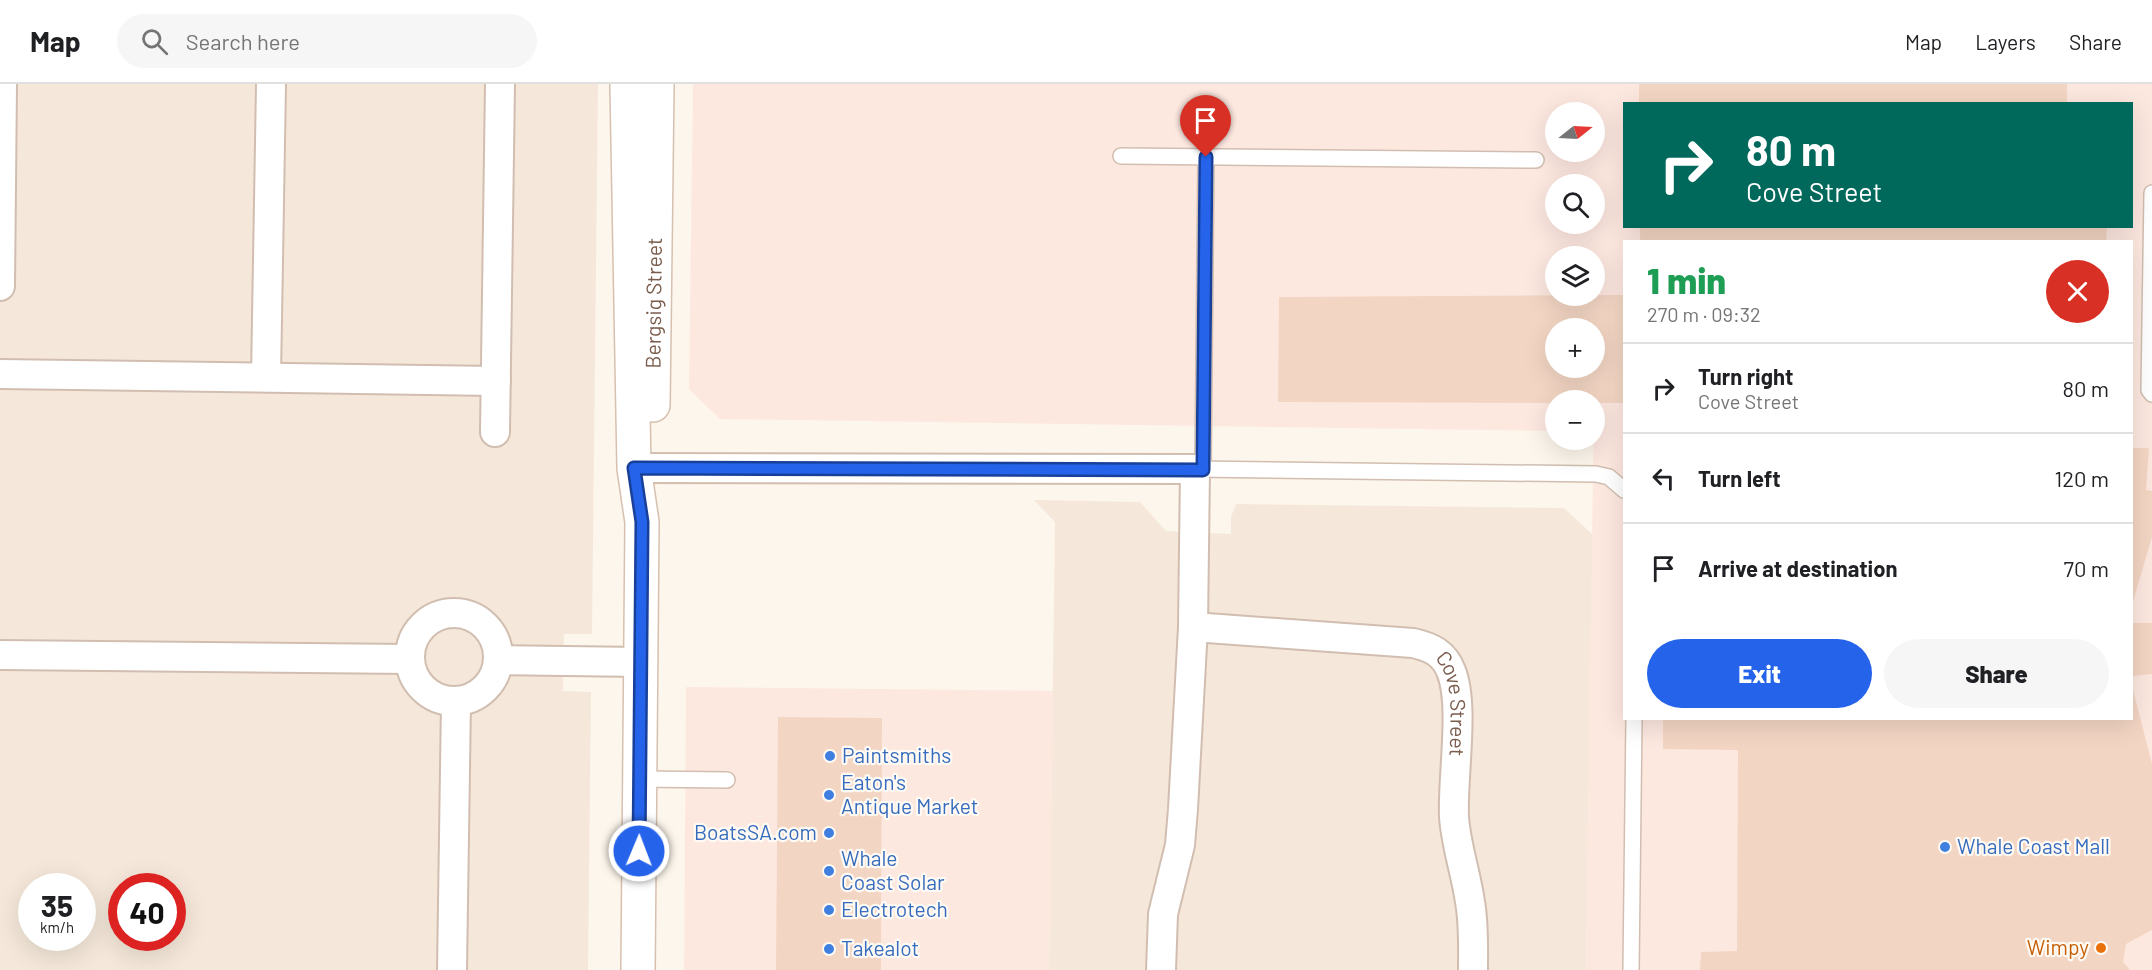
<!DOCTYPE html>
<meta charset="utf-8">
<style>
body{margin:0;font-family:Barlow,sans-serif;background:#f6f6f6;color:#202124;height:100vh;display:flex;flex-direction:column;font-size:22px;white-space:nowrap}
*{box-sizing:border-box;margin:0}
p{font-size:20px;color:#757577}
.icon{flex:none;width:33px;height:33px;fill:none;stroke:currentColor;stroke-width:2;stroke-linecap:round;stroke-linejoin:round}
.map{position:relative;flex:1;overflow:hidden}
.details{position:absolute;left:1623px;top:156px;width:510px;height:480px;display:flex;flex-direction:column;background:#fff;border-radius:0px;box-shadow:0 6px 24px #0002}
.details>*{flex:none}
.hud{position:absolute;left:1623px;top:18px;width:510px;height:126px;border-radius:0px;box-shadow:0 6px 24px #0002;background:#00695c;color:#fff;overflow:hidden}
.needle{width:39px;rotate:72deg}
.fabs{position:absolute;left:1545px;top:18px;display:grid;gap:12px}
.fabs a{display:grid;place-items:center;width:60px;height:60px;border-radius:50%;background:#fff;box-shadow:0 6px 24px #0002;font-size:30px}
.speed{position:absolute;left:18px;top:789px;display:flex;gap:12px;font-size:30px;font-weight:700;text-align:center}
.speed>*{display:grid;place-content:center;width:78px;height:78px;border-radius:50%;background:#fff;box-shadow:0 6px 24px #0002;line-height:1}
.speed small{font-size:15px;font-weight:400}
.speed .limit{border:9px solid #d22;background:#fff;color:#111}
.pin{position:absolute;display:grid;place-items:center;width:51px;height:51px;color:#fff;margin:-62px -26px;border-radius:50% 50% 50% 0;rotate:-45deg;box-shadow:0 0 6px #0007}
.pin .icon{rotate:45deg}
.me{position:absolute;width:66px;margin:-33px;rotate:1deg;stroke-linejoin:round;filter:drop-shadow(0 0 4px #0008)}
.turn{display:flex;align-items:center;gap:21px;height:126px;padding:0 24px;font-size:27px}
.turn .icon{width:78px;height:78px;stroke-width:2.5}
.turn b{display:block;font-size:42px;line-height:51px}
.round{display:grid;place-items:center;flex:none;width:63px;height:63px;border-radius:32px;background:#f6f6f6}
.head{display:flex;align-items:center;justify-content:space-between;height:102px;padding:0 24px}
h1{font-size:36px;font-weight:800;line-height:45px;color:#1e9e55}
.action{display:flex;gap:12px;margin-top:auto;padding:12px 24px}
.action a{flex:1;height:69px;border-radius:36px;background:#2563eb;color:#fff;font-size:24px;font-weight:800;line-height:69px;text-align:center}
.action a+a{background:#f6f6f6;color:#202124}
ul{padding:0;list-style:none}
li{display:flex;align-items:center;gap:18px;height:90px;padding:0 24px;border-top:2px solid #e0e0e0}
li div{flex:1}
li b{display:block;font-size:22px}
li em{font-style:normal}
header{display:flex;align-items:center;gap:36px;box-sizing:border-box;height:84px;padding:0 30px;background:#fff;border-bottom:2px solid #e0e0e0}
header strong{font-size:28px}
nav{display:flex;gap:33px;margin-inline-start:auto;font-size:21px}
.search{width:420px;height:54px;background:#f6f6f6;display:flex;align-items:center;gap:15px;box-sizing:border-box;padding:0 21px;border-radius:33px;color:#757577;font-size:22px}
.map>svg:first-child{display:block}
</style>
<header>
<strong>Map</strong>
<div class="search"><svg class="icon" aria-label="search" viewBox="0 0 24 24"><circle cx="10" cy="10" r="6"/><path d="M15 15l6 6"/></svg>Search here</div>
<nav><a>Map</a><a>Layers</a><a>Share</a></nav>
</header>
<div class="map">
<svg width="2152" height="886" viewBox="0 0 2152 886">
<rect width="100%" height="100%" fill="#fdf6ec"/>
<path fill="#f5e8da" fill-rule="evenodd" d="M0,0H598L592,550H564L563,577V607L591,608L588,886H0ZM32,802H82V854H32ZM122,802H172V854H122Z
M1034,416L1140,418L1166,447L1231,450V433L1236,420L1564,424L1593,451L1586,886H1049L1055,438Z"/>
<path fill="#fde8e0" fill-rule="evenodd" d="M693,0H2152V886H1586L1594,316H1556L1555,347L720,335L689,305ZM1624,20H2132V142H1624ZM1556,28H1594V68H1556ZM1556,100H1594V140H1556ZM1624,158H2132V634H1624ZM1556,172H1594V212H1556ZM1556,244H1594V284H1556Z
M686,603L1053,607L1049,886H684Z"/>
<path fill="#f3d5c3" fill-rule="evenodd" d="M1639,0H2067V20H1639Z
M1640,142H2107L2106,158H1640Z
M1624,211V319H1594V316H1556V319L1278,318L1279,213ZM1556,244H1594V284H1556Z
M2132,364H2149L2146,406L2152,407V453L2132,521Z
M2132,539H2152V590L2132,592Z
M2132,602L2152,680V846L2126,860L2123,878L2130,886H1700L1701,868L1737,867L1738,666L1663,665V634H2132Z
M778,633L882,634L881,886H776Z"/>
<g fill="none" stroke-linecap="round" stroke-linejoin="round">
<defs>
<path id="lane" d="M1121,72L1536,76
M2152,109L2149,306L2152,310
M1195,385L1596,390L1609,393L1624,406
M1203,385L1206,73
M640,695L727,696
M1631,886L1634,634"/>
<g id="street">
<path d="M0,202L2,0"/>
<path d="M0,290L496,297"/>
<path d="M266,293L271,0"/>
<path d="M495,348L500,0"/>
<path d="M634,384L1195,385L1193,543L1183,725L1180,761L1163,830L1161,886"/>
<circle cx="454" cy="573" r="44"/>
<path id="s1" d="M1193,543L1413,559C1431,563 1444,569 1451,587C1465,621 1452,694 1454,733C1456,762 1466,789 1470,818C1474,840 1473,864 1473,886"/>
<path d="M0,571L410,575"/>
<path d="M499,576L641,578"/>
<path d="M452,886L456,618"/>
</g>
<g id="secondary">
<path d="M627,0L634,384L642,438L638,886"/>
<path id="s2" d="M653,321L657,0"/>
</g>
</defs>
<use href="#lane" stroke="#d1beb0" stroke-width="18"/>
<use href="#street" stroke="#d1beb0" stroke-width="32"/>
<use href="#secondary" stroke="#d6c0b0" stroke-width="36"/>
<use href="#lane" stroke="#fff" stroke-width="15"/>
<use href="#street" stroke="#fff" stroke-width="28"/>
<use href="#secondary" stroke="#fff" stroke-width="33"/>
</g>
<g fill="none" stroke-linecap="round" stroke-linejoin="round">
<defs>
<path id="route" d="M639,767L642,438L634,384L1203,386L1206,73"/>
</defs>
<use href="#route" stroke="#184099" stroke-width="15"/>
<use href="#route" stroke="#2563eb" stroke-width="10"/>
</g>
<g fill="#3f7fe0" stroke="#fffaf3" stroke-width="2">
<circle cx="830" cy="672" r="6"/>
<circle cx="829" cy="711" r="6"/>
<circle cx="829" cy="749" r="6"/>
<circle cx="1945" cy="763" r="6"/>
<circle cx="829" cy="787" r="6"/>
<circle cx="829" cy="826" r="6"/>
<circle cx="829" cy="865" r="6"/>
</g>
<circle fill="#e8710a" stroke="#fffaf3" stroke-width="2" cx="2101" cy="864" r="6"/>
<g text-anchor="middle" stroke-width="4.5" stroke-linejoin="round" paint-order="stroke">
<g font-size="21" fill="#7a5c4d" stroke="#fffaf3">
<text dy="7" stroke="none"><textPath href="#s2" startOffset="102">Bergsig Street</textPath></text>
<text dy="7" stroke="none"><textPath href="#s1" startOffset="303">Cove Street</textPath></text>
</g>
<g font-size="21" fill="#366cbe" stroke="#fffaf3" text-anchor="start">
<text x="842" y="679">Paintsmiths</text>
<text x="841" y="706">Eaton's<tspan x="841" dy="24">Antique Market</tspan></text>
<text x="817" y="756" text-anchor="end">BoatsSA.com</text>
<text x="1957" y="770">Whale Coast Mall</text>
<text x="841" y="782">Whale<tspan x="841" dy="24">Coast Solar</tspan></text>
<text x="841" y="833">Electrotech</text>
<text x="841" y="872">Takealot</text>
</g>
<g font-size="21" fill="#c56008" stroke="#fffaf3" text-anchor="end">
<text x="2089" y="871">Wimpy</text>
</g>
</g>
</svg>
<div class="fabs">
<a><svg class="needle" viewBox="-14 -14 28 28"><path d="M0-13l5 13h-10z" fill="#e53935"/><path d="M0 13l5-13h-10z" fill="#757577"/></svg></a>
<a><svg class="icon" aria-label="search" viewBox="0 0 24 24"><circle cx="10" cy="10" r="6"/><path d="M15 15l6 6"/></svg></a>
<a><svg class="icon" aria-label="layers" viewBox="0 0 24 24"><path d="M12 4l9 5-9 5-9-5zM3 14l9 5 9-5"/></svg></a>
<a>+</a>
<a>−</a>
</div>
<div class="speed"><div>35<small>km/h</small></div><div class="limit">40</div></div>
<div class="pin" style="left:1206px;top:73px;background:#d93025"><svg class="icon" aria-label="arrive" viewBox="0 0 24 24"><path d="M6 21V4h12l-3 4 3 4H6"/></svg></div>
<svg class="me" style="left:639px;top:767px" viewBox="-20 -20 40 40"><circle r="17" fill="#2563eb" stroke="#fff" stroke-width="3"/><path d="M0-11L8 9 0 5-8 9z" fill="#fff"/></svg>
<div class="hud">
<div class="turn"><svg class="icon" aria-label="right" viewBox="0 0 24 24"><path d="M7 20v-9h11M14 6l5 5-5 5"/></svg><div><b>80 m</b>Cove Street</div></div>
</div>
<section class="details">
<div class="head"><div><h1>1 min</h1><p>270 m · 09:32</p></div><a class="round" style="background:#d93025;color:#fff"><svg class="icon" aria-label="close" viewBox="0 0 24 24"><path d="M6 6l12 12M18 6L6 18"/></svg></a></div>
<ul>
<li><svg class="icon" aria-label="right" viewBox="0 0 24 24"><path d="M7 20v-9h11M14 6l5 5-5 5"/></svg><div><b>Turn right</b><p>Cove Street</p></div><em>80 m</em></li>
<li><svg class="icon" aria-label="left" viewBox="0 0 24 24"><path d="M17 20v-9H6M10 6l-5 5 5 5"/></svg><div><b>Turn left</b></div><em>120 m</em></li>
<li><svg class="icon" aria-label="arrive" viewBox="0 0 24 24"><path d="M6 21V4h12l-3 4 3 4H6"/></svg><div><b>Arrive at destination</b></div><em>70 m</em></li>
</ul>
<div class="action"><a>Exit</a><a>Share</a></div>
</section>
</div>
